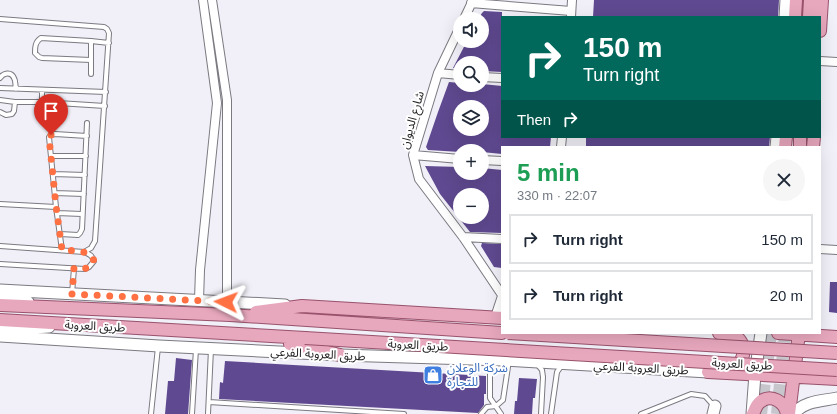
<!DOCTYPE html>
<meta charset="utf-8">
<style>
body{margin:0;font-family:Arial,"Noto Sans Arabic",sans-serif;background:#f6f6f7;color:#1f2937;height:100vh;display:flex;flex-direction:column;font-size:15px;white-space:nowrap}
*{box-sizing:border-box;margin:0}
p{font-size:13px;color:#747a83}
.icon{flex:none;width:22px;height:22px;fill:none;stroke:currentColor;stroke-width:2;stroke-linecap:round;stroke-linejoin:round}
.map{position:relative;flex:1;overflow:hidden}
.panel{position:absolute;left:501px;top:146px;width:320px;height:188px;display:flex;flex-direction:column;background:#fff;border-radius:0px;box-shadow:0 4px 16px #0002}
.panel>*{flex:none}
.guide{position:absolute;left:501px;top:16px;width:320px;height:122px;border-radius:0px;box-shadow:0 4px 16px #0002;background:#00695c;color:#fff;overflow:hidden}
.buttons{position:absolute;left:453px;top:12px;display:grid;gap:8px}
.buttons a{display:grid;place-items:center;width:36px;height:36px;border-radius:50%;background:#fff;box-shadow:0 4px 16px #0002;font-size:20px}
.pin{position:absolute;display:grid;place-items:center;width:34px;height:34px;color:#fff;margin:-41px -17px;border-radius:50% 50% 50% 0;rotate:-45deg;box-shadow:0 0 4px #0007}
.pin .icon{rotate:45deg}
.me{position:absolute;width:44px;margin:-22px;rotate:273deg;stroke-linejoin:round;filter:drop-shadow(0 0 3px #0008)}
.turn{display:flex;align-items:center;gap:14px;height:84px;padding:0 16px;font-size:18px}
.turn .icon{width:52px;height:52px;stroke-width:2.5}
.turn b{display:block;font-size:28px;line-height:34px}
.then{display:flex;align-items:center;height:38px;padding:0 16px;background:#0003;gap:8px;font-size:15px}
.round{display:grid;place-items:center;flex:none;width:42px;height:42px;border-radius:21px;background:#f6f6f7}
.overview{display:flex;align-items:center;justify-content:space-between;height:68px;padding:0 16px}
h1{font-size:24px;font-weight:800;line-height:30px;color:#1e9e55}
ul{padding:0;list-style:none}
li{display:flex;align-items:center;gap:12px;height:50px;margin:0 8px 6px;padding:0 8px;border:2px solid #e0e1e3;border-radius:0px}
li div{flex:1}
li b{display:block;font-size:15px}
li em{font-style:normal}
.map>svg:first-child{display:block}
</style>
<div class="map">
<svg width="837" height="414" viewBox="0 0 837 414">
<rect width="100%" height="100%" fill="#f1eff7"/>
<path fill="#5f4990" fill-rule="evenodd" d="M594,0H779L778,17H593Z
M484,11L502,12V72L482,71V63H460V69L453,68L467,41H482V19H478L482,13Z
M449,82L460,83V85H482V84L502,86V137H551L550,147H502V154L482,152V151H460V152L428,150L426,147L438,112ZM460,107H482V129H460Z
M586,137H770L769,147H586Z
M425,166L460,167V173H482V168L502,170V233L470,232L440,194ZM460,195H482V217H460Z
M482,243L502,244V268L494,267L481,246Z
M830,282H837V313L829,312Z
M176,358L192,360L188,414H165L168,381H174Z
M225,361L486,376V394H484V405L478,413L219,399L220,382L223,383Z
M519,378L537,379L535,398H533L532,414H514L515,401H517Z"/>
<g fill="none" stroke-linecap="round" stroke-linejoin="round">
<path stroke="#c8c6cd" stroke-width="12" stroke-dasharray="12 6" stroke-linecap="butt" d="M761,414L771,333
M777,414L785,333"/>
<defs>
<path id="lane" d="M0,19L104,27L107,29L109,33L95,241L91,248L84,252
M91,60L42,58L39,57L35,53C35,47 35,42 41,38L91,41L109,43
M91,74V41
M0,78C3,73 11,71 14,78C16,81 15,85 16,89
M0,88L106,92
M0,100L15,102H42L105,106
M42,102V90
M0,112L6,115L12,114L14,111L15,102
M51,156H86
M53,174L85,175
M55,193L84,194
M0,204L56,207
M57,213L82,214
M60,234L78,235L80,233L82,229L87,123
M0,246L84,252C89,254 92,255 94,261L89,267L85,269L0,264
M62,250L56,207L49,137L51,135L55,134L87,136
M72,294L74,268
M490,360V398L501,414
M537,364L542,370L543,377L541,414
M209,402L404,414
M151,414L158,347
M192,414L196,349
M208,414L211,349
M481,414L487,407L496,406L503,400L509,360
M551,414L557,372L562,365
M641,414L691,394L705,396L714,406"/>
<path id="street" d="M212,0L227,100V302
M471,3L571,11
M571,17L572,0
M464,19L473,0
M460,27L438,73L413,155L419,179L463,237L502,295
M820,61L837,62
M438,73L460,75
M482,77L502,78
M561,147L562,137
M413,155L460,159
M482,160L502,161
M463,237L502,239
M820,249L837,250
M199,300L200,270L217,103L203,0
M495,317L502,296"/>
<path id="secondary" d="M785,17L786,0
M776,147L777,137
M0,290L285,305
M0,297L28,302
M0,330L49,327
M0,336L159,346L340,355L503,360L708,372
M713,414L715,406
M752,414L755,374L761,333
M794,414C803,401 822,401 837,398"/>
<path id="primary" d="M795,17L796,0
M809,17L810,0
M820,31L822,0
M785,147L786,137
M800,147V137
M813,147L814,137
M0,305L230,315L502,333
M256,312L302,306L502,318
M0,320L305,338
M719,333L736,336C738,338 741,341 742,344C746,354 741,364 733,370
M778,333L837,337
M290,344L307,347L340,355
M708,372L837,379
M753,414C755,410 756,405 760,402C771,393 785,402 787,414
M789,414L799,333"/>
</defs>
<use href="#lane" stroke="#7b7a81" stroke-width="6"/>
<use href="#street" stroke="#7b7a81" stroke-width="10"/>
<use href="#secondary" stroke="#7b7a81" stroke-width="13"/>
<use href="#primary" stroke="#98526b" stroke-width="14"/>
<use href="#lane" stroke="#fff" stroke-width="4"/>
<use href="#street" stroke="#fff" stroke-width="8"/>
<use href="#secondary" stroke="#fff" stroke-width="11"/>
<use href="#primary" stroke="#e7a7bd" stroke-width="12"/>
<defs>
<path id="primary-bridge" d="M508,333L837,353
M305,338L837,370"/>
</defs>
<use href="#primary-bridge" stroke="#98526b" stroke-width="14" stroke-linecap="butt"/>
<use href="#primary-bridge" stroke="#e7a7bd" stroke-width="12"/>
</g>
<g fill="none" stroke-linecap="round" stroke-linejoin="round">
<path stroke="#ff7043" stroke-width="7" stroke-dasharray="0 12.6" d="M51,135L49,137L50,147L56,206L62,250C72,251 90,249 94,261C89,270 83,269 74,268L72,294L226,302"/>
</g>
<defs>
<symbol id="shop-square" viewBox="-11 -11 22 22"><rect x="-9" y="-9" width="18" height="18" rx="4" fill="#3f7fe0" stroke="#fff"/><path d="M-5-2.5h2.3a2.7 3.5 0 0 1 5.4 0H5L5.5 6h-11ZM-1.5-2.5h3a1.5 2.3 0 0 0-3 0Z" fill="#fff"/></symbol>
</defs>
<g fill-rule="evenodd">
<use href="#shop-square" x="422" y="364" width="22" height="22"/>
</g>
<g text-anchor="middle" stroke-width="4" stroke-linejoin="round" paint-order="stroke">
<g font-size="12" fill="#222124" stroke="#fff">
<text transform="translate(412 120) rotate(-74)" y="4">شارع الديوان</text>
<text transform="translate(95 326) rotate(3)" y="4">طريق العروبة</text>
<text transform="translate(418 345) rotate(3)" y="4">طريق العروبة</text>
<text transform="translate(318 354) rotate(3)" y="4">طريق العروبة الفرعي</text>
<text transform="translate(742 364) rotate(3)" y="4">طريق العروبة</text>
<text transform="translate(641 368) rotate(3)" y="4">طريق العروبة الفرعي</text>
</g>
<g font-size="12" fill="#366cbe" stroke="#fff" text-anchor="start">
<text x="447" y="372">شركة الوعلان<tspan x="447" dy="14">للتجارة</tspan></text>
</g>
</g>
</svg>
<div class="buttons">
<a><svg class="icon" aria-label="sound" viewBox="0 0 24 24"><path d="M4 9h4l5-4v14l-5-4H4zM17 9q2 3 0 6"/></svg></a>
<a><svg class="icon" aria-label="search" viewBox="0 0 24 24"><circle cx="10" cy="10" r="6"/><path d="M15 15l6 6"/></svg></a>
<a><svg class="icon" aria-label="layers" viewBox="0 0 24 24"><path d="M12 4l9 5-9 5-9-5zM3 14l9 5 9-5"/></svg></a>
<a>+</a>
<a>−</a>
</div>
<div class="pin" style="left:51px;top:135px;background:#d93025"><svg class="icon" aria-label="arrive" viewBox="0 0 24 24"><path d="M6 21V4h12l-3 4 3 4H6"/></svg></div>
<svg class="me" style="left:226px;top:302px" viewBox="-20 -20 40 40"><path d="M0-17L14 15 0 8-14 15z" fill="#ff7043" stroke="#fff" stroke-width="4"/></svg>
<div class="guide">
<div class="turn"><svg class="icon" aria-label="right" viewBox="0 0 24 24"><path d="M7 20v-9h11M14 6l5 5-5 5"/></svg><div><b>150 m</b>Turn right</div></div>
<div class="then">Then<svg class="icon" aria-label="right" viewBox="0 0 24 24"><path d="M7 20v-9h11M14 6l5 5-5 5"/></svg></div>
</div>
<section class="panel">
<div class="overview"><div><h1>5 min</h1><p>330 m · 22:07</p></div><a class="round"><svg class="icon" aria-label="close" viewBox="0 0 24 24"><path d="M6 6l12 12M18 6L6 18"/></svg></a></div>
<ul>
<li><svg class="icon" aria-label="right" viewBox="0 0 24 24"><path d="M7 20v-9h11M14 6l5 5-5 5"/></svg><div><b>Turn right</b></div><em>150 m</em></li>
<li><svg class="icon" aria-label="right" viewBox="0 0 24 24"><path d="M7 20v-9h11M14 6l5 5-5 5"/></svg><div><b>Turn right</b></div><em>20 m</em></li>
</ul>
</section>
</div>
